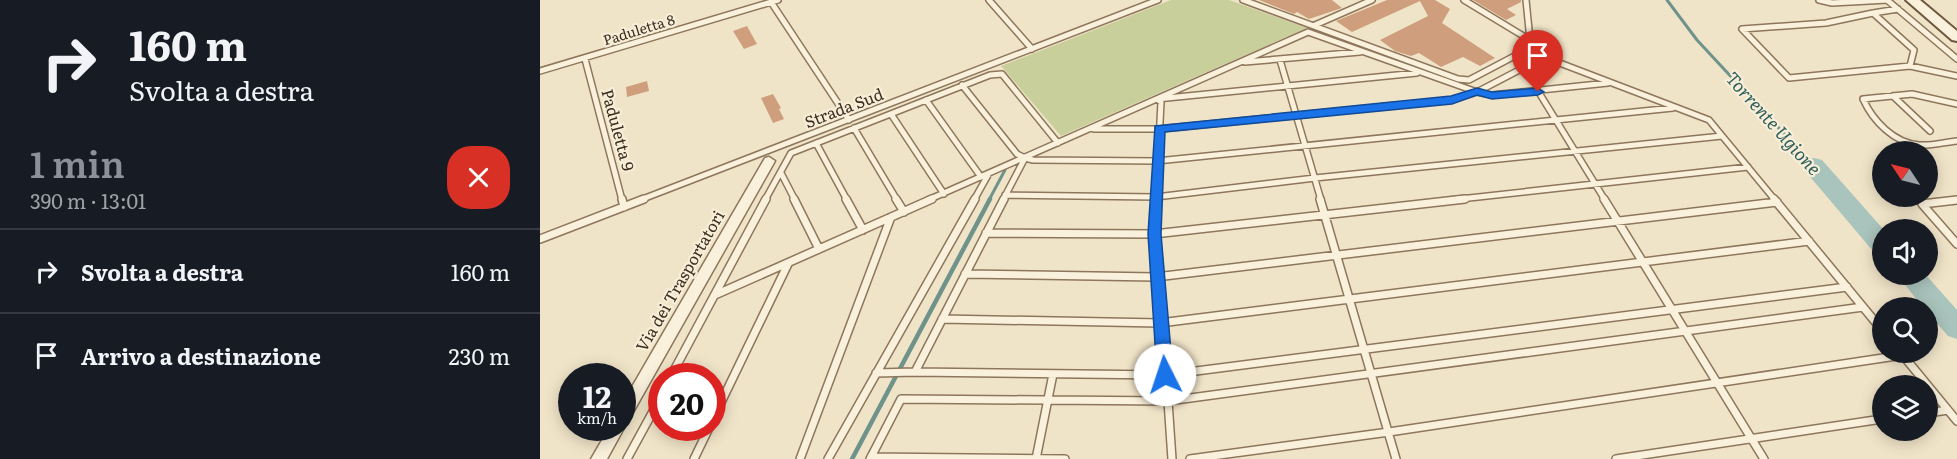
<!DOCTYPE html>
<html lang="it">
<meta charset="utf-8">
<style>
body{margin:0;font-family:Literata,serif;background:#242831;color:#f1f3f6;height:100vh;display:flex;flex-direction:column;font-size:22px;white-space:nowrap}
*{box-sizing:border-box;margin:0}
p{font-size:20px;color:#9ea1a6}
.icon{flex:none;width:33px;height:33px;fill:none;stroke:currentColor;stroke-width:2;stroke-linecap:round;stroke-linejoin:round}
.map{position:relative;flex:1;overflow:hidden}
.details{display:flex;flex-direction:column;background:#171b24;width:540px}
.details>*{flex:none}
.hud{background:#171b24;color:#f1f3f6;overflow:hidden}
.needle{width:39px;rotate:305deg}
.fabs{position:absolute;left:1332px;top:141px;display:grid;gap:12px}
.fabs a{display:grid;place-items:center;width:66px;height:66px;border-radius:50%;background:#171b24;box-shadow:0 3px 15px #0003;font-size:30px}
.speed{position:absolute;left:18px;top:363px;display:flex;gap:12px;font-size:30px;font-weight:700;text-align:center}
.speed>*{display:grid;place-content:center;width:78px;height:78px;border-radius:50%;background:#171b24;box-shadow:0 3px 15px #0003;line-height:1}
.speed small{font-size:15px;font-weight:400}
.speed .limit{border:9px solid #d22;background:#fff;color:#111}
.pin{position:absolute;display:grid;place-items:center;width:51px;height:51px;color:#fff;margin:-62px -26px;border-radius:50% 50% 50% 0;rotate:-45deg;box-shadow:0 0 6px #0007}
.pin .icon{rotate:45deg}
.me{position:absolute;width:66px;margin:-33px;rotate:356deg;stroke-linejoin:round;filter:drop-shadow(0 0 4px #0008)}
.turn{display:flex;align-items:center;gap:21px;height:126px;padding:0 30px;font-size:27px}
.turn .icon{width:78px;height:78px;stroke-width:2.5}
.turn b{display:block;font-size:42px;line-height:51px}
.round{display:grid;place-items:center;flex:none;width:63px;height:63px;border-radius:24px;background:#242831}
.headline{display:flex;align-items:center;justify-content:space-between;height:102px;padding:0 30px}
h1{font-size:36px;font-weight:600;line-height:45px;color:#8c9099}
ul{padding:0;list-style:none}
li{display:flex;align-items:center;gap:18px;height:84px;padding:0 30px;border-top:2px solid #363941}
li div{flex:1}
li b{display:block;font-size:22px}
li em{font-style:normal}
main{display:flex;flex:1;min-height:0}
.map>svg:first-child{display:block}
</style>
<main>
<section class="details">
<div class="hud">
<div class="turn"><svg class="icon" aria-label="right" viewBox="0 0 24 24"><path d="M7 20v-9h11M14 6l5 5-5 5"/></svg><div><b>160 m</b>Svolta a destra</div></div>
</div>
<div class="headline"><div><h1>1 min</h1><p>390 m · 13:01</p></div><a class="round" style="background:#d93025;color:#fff"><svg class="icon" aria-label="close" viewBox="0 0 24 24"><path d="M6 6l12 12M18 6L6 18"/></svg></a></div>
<ul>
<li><svg class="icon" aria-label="right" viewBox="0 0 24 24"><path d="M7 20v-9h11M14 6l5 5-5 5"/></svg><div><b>Svolta a destra</b></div><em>160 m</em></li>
<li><svg class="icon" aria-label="arrive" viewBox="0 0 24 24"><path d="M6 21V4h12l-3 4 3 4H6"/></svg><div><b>Arrivo a destinazione</b></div><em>230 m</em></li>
</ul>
</section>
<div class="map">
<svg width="1417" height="459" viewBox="0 0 1417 459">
<rect width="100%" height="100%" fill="#f0e4c8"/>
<path fill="#c9cf9b" d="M631,0H689L767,28L521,136L461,66Z"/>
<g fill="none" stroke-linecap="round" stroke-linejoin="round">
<path stroke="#6f938a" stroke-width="3" d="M1127,0L1157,40L1274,166
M449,200L465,170"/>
<path stroke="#6f938a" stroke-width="4.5" d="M312,459L450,199"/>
<path fill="#a9c4bc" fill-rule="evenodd" d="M1274,158L1282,160L1344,230L1342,253L1333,251L1266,172L1263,166L1266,160Z
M1357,274H1385L1417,310V339L1408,336L1388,313V308H1383Z"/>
</g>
<path fill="#cf9f7d" d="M719,0H792L802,8L769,19L757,12L754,14Z
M847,0H895L910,9L902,23L955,58L940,66L923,57L901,67L879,53L871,56L855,51L840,40L888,16L880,1L812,32L796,21Z
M933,0H981V2L967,9L976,15L966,20Z
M207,26L217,44L204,49L193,31Z
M107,81L109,91L87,97L86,87Z
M233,94L241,108L239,109L244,119L233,123L221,98Z"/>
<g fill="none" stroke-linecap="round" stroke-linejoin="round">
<defs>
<path id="service-far1" d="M449,0L492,49
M703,0L918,79L929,80L986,50L990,40L986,0
M924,0L990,40
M1279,0L1292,3L1348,0
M1347,0L1417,59
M231,2L309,120
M1333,13L1374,50L1370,66L1249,78L1202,29L1286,23Z
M1333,13L1358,9
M775,25L832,0
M45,59L82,200
M740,60L781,200
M705,62L820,52
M1370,66L1417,76
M0,71L238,0
M422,85L477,154L485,158
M998,91L1065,200
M1353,96L1390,131
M386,100L441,177
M1417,104L1372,94L1323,99C1333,121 1354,143 1379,145C1392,146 1405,142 1417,141
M351,114L404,194
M314,128L357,200
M554,129H619L911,100L937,92L952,95L1068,83
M276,143L307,200
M241,173L255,200
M465,195L616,197L775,178L1182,136
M100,200L618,0
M225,200L251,153L450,75L462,74L518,143
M388,200L768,32L937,92L1004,57L1169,120L1235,200
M434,200L448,175
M463,200L485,158L493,160L617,161L1133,108
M616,200L621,102L617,99L877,73
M911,200L1208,167
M1413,200H1417"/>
<path id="service" d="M82,199L84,207
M254,199L279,249
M306,199L323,230
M356,199L364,212
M616,199L614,234L625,375
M780,199L856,459
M1064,199L1224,459
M1234,199L1342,330
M1417,200L1382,204L1417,244
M446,233L614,234L925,199
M0,239L104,199
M425,274L616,277L1237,202
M175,295L392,199
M402,319L620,323L1269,241
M1361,353L1417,421
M375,372L625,375L1307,287
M336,373L375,372L464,199
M131,376L226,199
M628,401L632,459
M1388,413L1408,410
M172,421L248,264
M331,457L525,459
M87,459L122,395
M154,459L169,428
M260,459L351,217
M288,459L435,199
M330,459L361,399L628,401L1323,307
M496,459L513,374
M650,459L849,432L1363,355
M1076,459L1342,419"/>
<path id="minor" d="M229,157L235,161L87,423L83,424L84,428L67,459H51L69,428H82V404L225,158Z"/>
<path id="secondary" d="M1366,0H1380L1417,31V41L1412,40Z"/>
</defs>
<use href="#service-far1" stroke="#8d765c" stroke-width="8"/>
<use href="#service" stroke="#8d765c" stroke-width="10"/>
<use href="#minor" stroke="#8d765c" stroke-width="3"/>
<use href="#secondary" stroke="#6f573f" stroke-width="4"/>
<use href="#service-far1" stroke="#faf1dc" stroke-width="5"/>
<use href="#service" stroke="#faf1dc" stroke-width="7"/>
<use href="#minor" fill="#faf1dc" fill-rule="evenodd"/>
<use href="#secondary" fill="#faf1dc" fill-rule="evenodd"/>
</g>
<path fill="#1a73e8" stroke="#114b97" stroke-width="1.5" d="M937,88L952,92L998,88L1004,92L998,95L952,99L937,95L912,104L625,132L621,234L633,375L630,380L625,382L619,380L617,375L608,234L615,126L911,96Z"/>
<g text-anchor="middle" stroke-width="4.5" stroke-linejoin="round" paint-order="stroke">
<g font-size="14" fill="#3d2e20" stroke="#f7eed8">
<text transform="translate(99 30) rotate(-17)" y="5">Paduletta 8</text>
</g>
<g font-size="16" fill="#3d2e20" stroke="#f7eed8">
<text transform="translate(304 108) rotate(-21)" y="6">Strada Sud</text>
<text transform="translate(78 130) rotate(75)" y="6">Paduletta 9</text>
<text transform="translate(140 281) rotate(-60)" y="6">Via dei Trasportatori</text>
</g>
<g font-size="18" font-style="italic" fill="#2f5d5a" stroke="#f7eed8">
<text transform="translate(1233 124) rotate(48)" y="6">Torrente Ugione</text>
</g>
</g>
</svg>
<div class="fabs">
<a><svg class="needle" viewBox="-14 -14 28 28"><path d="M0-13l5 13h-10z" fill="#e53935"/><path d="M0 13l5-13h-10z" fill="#9ea1a6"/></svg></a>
<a><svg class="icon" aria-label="sound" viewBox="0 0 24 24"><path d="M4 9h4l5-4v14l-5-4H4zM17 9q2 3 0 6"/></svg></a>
<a><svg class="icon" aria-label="search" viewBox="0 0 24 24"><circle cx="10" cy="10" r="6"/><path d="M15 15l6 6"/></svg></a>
<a><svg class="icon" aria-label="layers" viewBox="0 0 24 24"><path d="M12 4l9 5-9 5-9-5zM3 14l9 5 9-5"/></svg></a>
</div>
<div class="speed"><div>12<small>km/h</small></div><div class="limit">20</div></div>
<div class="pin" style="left:998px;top:92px;background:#d93025"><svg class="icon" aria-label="arrive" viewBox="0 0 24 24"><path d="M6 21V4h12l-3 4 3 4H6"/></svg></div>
<svg class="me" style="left:625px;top:375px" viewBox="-20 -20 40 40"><circle r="19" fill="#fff"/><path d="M0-13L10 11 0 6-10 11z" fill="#1a73e8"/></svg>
</div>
</main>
